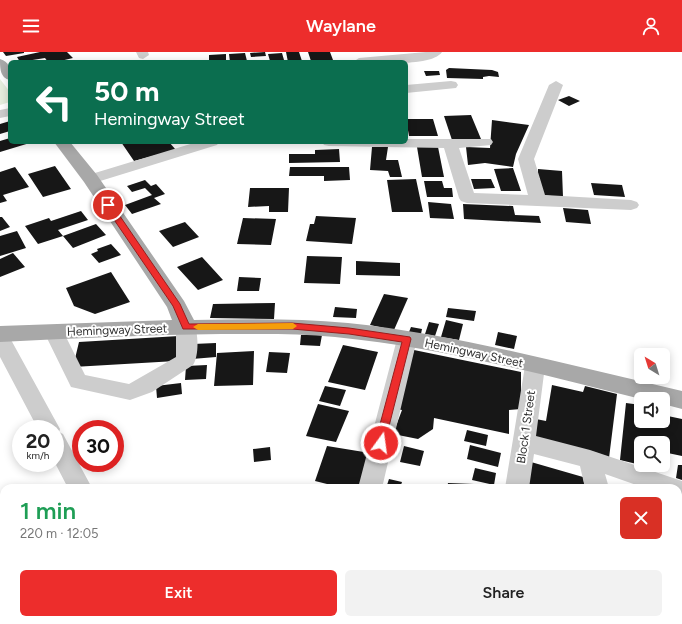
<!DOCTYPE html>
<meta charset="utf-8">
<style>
body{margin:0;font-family:Figtree,sans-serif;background:#f2f2f2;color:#222;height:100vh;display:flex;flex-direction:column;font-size:15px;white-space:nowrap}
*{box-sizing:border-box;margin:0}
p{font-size:13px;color:#767676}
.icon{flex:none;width:22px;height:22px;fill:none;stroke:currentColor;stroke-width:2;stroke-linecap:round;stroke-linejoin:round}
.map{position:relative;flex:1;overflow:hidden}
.details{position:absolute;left:0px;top:432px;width:682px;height:140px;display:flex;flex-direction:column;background:#fff;border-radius:12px 12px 0 0;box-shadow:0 2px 10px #0003}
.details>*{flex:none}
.guide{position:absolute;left:8px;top:8px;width:400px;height:84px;border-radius:6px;box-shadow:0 2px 10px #0003;background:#0b6e4f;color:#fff;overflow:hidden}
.needle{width:26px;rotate:322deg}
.tools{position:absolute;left:634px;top:296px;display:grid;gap:8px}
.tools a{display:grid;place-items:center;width:36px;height:36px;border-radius:6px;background:#fff;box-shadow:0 2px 10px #0003;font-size:20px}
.speed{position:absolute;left:12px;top:368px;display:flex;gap:8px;font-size:20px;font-weight:700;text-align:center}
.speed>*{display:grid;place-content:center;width:52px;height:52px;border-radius:50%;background:#fff;box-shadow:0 2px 10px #0003;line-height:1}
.speed small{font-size:10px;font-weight:400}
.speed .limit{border:6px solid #d22;background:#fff;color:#111}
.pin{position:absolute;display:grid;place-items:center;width:34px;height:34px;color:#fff;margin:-17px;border:2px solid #fff;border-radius:50%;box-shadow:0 1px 4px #0007}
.me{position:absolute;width:44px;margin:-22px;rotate:14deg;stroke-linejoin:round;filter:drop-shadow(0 0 3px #0008)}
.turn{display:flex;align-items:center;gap:14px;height:84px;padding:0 20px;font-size:18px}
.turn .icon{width:52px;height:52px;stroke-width:2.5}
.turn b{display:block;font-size:28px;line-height:34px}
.round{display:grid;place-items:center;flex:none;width:42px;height:42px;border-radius:6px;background:#f2f2f2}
.summary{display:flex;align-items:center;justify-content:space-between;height:68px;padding:0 20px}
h1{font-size:24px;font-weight:600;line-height:30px;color:#1e9e55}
.action{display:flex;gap:8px;margin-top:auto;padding:8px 20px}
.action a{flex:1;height:46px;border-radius:6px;background:#ed2d2c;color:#fff;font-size:16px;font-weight:600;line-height:46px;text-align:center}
.action a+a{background:#f2f2f2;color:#222}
header{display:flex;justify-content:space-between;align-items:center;height:52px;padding:0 20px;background:#ed2d2c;color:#fff;font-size:18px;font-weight:600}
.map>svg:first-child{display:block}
</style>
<header><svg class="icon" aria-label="menu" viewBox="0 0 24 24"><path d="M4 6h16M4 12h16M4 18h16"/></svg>Waylane<svg class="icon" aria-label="person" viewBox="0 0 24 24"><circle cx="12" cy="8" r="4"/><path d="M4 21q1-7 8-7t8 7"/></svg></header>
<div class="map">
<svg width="682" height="572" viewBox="0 0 682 572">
<rect width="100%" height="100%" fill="#fff"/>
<path fill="#e5eede" d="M0,27L10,40V50L0,53Z"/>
<path fill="#171717" d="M3,0H24V1L6,4Z
M40,0H67L73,6L56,10H48L45,6L20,10L17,5Z
M265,0L266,4L251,5L250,1Z
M286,0H299L302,9L288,10Z
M308,0H330L333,8L311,9Z
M245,1L247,9L230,10L229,2Z
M282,1L284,8L270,9L268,2Z
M226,2V10H209V3Z
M449,16L492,18L498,20L499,25L489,24L483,25V27L447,26L446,18Z
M424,19H439L440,23L426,24Z
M569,44L580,49L569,54L558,48Z
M471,63L481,87L452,88L444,64Z
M406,67H433L438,84H409Z
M492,68L529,73L516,102L513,115L485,111L468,113L466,95L490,96Z
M10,69V79L0,82V72Z
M10,86V90H33L0,100V89Z
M121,90H169L176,98L134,109Z
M372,95H388L386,108H398L402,125H390L388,119L370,118Z
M417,95H438L444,125H422Z
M339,97L340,110L289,111V102H315V98Z
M55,114L71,137L43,145L28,122Z
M15,115L29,135L3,143L7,149L0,151V120Z
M290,115H349L350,128L324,129V124H289Z
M513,116L521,139H501L494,117Z
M538,117L562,119L563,145L540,143V126H538Z
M416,127L423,160H392L387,128Z
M471,127H491L495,136L474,137Z
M145,128L151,134L156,132L165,142L154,146L161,152L132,162L125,153L152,143L145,136L132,140L127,134Z
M424,129H442L444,136H452L453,145H427Z
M591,131L622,133L625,145L594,143Z
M250,136H289L288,160H269V154L248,155Z
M428,150L451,152L454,167L430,166Z
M463,152L513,154L515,163L539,164L541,171L464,167Z
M563,156L588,158L591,172L566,170Z
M81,159L88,168L58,178L63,184L96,172L106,183L73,196L63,184L38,192L25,174L49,166L51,169Z
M316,164L356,166L352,192L306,189L310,172H314Z
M0,165H2L10,175L0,179Z
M243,166L276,167L271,193L237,192Z
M185,170L199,185L173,195L159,179Z
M17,179L26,196L0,204V184Z
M111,192L121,203L99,211L91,202L98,199L97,197Z
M13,201L25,215L0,225V207Z
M307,204L342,205L340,232L304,231Z
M202,205L223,228L198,238L177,215Z
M356,209L400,211V224L356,223Z
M111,220L130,250L95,262L74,254L66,236Z
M239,225L261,226L259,239H237Z
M384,242L408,246L394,278L370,273Z
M275,251L274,267L210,266L213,252Z
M335,255L357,257L356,266L333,265Z
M448,256L476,259L474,269L446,265Z
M446,268L463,272L459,288L441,285Z
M429,270L439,272L435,284L425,282Z
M411,275L422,277L421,282L409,280Z
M498,280L517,284L514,297L495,293Z
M301,283H322L320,294L300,293Z
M179,284L176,309L73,315L79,290Z
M216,291V305L192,307L193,292Z
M343,293L378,300L365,338L328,330Z
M414,298L521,320V357L509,358V382L434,366L433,377L418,387L393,382L402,358L396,357Z
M254,299L253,333L214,334L217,301Z
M269,300L290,301L287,321L266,320Z
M207,313L206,327L185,328L186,314Z
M181,331L182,342L157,346L156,334Z
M552,333L583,340L585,334L617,342L609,406L533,386L536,367L546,369Z
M325,334L346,338L340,354L319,349Z
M626,351L641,353V369H663V363L682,367V404L663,400V391H641V413L620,408Z
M318,352L349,359L336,390L306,384Z
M467,378L488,383L486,394L464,389Z
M470,393L501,401L498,415L467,407Z
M327,394L370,401L359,436H343L315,429Z
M404,394L424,399L420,414L400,410Z
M270,395L271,408L254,410L253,397Z
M531,410L583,425L585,436H524Z
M678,413H682V428L676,426Z
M475,416L496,421L494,433L472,428Z
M389,427L402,430L400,436H386Z
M448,431L474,432L485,436H447Z
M678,451L682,452V517H678Z
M678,531H682V572H652V568H678Z
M429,568H476L475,572H428Z
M507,568H614L615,572H506Z"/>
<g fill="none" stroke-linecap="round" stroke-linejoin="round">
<path fill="#cdcdcd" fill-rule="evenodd" d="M136,0H148L149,3L143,7L139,6Z
M426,0H442C431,16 372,10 353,10L359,6Z
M451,29L456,30L458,33L456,36L406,41V33Z
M556,29L563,33L534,107L545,143L631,148L637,150L639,153L637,156L631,158L467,151L461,149L459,146L444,96L329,94L324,93L322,90H406V87H491L493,90L491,93L459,96L474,141L528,143L518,107L549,33Z
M10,56V64L0,66V58Z
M197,90H219L217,93L97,130H85L83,127L85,124Z
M186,268L193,270C199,280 199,304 193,313L152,340L130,348L71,335L44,280L47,275L54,273L61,275L85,323L129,332L176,305V275L179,270Z
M0,279L7,281L10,286L60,377L59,380L63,382L92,436H68L55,411V377H38L0,305Z
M407,280L414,282L417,287L382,436H358L397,287L400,282Z
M535,307L542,309L545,314L536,384L590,398L682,429V443L678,445V436H645L605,422L609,436H585L580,414L534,402L529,436H505L525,314L528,309Z
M483,568H511V572H483Z
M614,568H642L643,572H615Z"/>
<path fill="#a8a8a8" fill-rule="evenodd" d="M0,7C11,10 10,19 10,28C0,26 0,16 0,7Z
M54,90H70L97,123L184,249L194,268C245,267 296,266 348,271C461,283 572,314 682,339V357L663,352V347H641C540,322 439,295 335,285C297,281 259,282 221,282C147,283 74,286 0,290V274L172,268L167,255L84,130Z"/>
</g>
<path fill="#ed2d2c" stroke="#9a1d1d" d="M108,150L111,151L180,252L189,272L292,271L349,276L410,285L411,287L384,394H377L375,391L402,290L349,282L292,277H183L173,254L104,153Z"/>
<path fill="#f59e0b" d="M293,271L297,274L293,277L198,278L193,275L198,272Z"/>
<g text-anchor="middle" stroke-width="4" stroke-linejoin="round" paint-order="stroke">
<g font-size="12" fill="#303030" stroke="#fff">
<text transform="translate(117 278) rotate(-2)" y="4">Hemingway Street</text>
<text transform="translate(474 301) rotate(12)" y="4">Hemingway Street</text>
<text transform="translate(526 375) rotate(-82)" y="4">Block 1 Street</text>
</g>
</g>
</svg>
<div class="tools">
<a><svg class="needle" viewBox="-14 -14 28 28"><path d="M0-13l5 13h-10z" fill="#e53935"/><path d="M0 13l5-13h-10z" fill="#767676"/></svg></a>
<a><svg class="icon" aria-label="sound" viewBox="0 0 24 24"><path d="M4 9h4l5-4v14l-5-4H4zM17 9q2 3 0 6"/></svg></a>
<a><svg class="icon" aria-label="search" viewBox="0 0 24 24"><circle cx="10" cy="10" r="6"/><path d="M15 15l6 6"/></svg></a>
</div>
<div class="speed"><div>20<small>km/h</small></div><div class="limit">30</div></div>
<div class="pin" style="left:108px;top:153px;background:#d93025"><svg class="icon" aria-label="arrive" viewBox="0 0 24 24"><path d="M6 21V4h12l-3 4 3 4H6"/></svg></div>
<svg class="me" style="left:381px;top:391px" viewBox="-20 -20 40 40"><circle r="17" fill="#ed2d2c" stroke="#fff" stroke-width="3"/><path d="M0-11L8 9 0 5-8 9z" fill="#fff"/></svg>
<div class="guide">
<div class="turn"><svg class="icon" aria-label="left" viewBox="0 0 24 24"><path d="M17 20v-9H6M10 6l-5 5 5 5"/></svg><div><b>50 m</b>Hemingway Street</div></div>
</div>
<section class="details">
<div class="summary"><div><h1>1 min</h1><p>220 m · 12:05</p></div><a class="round" style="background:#d93025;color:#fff"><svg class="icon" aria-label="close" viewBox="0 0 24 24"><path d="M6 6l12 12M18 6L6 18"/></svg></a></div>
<div class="action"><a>Exit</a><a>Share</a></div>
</section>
</div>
